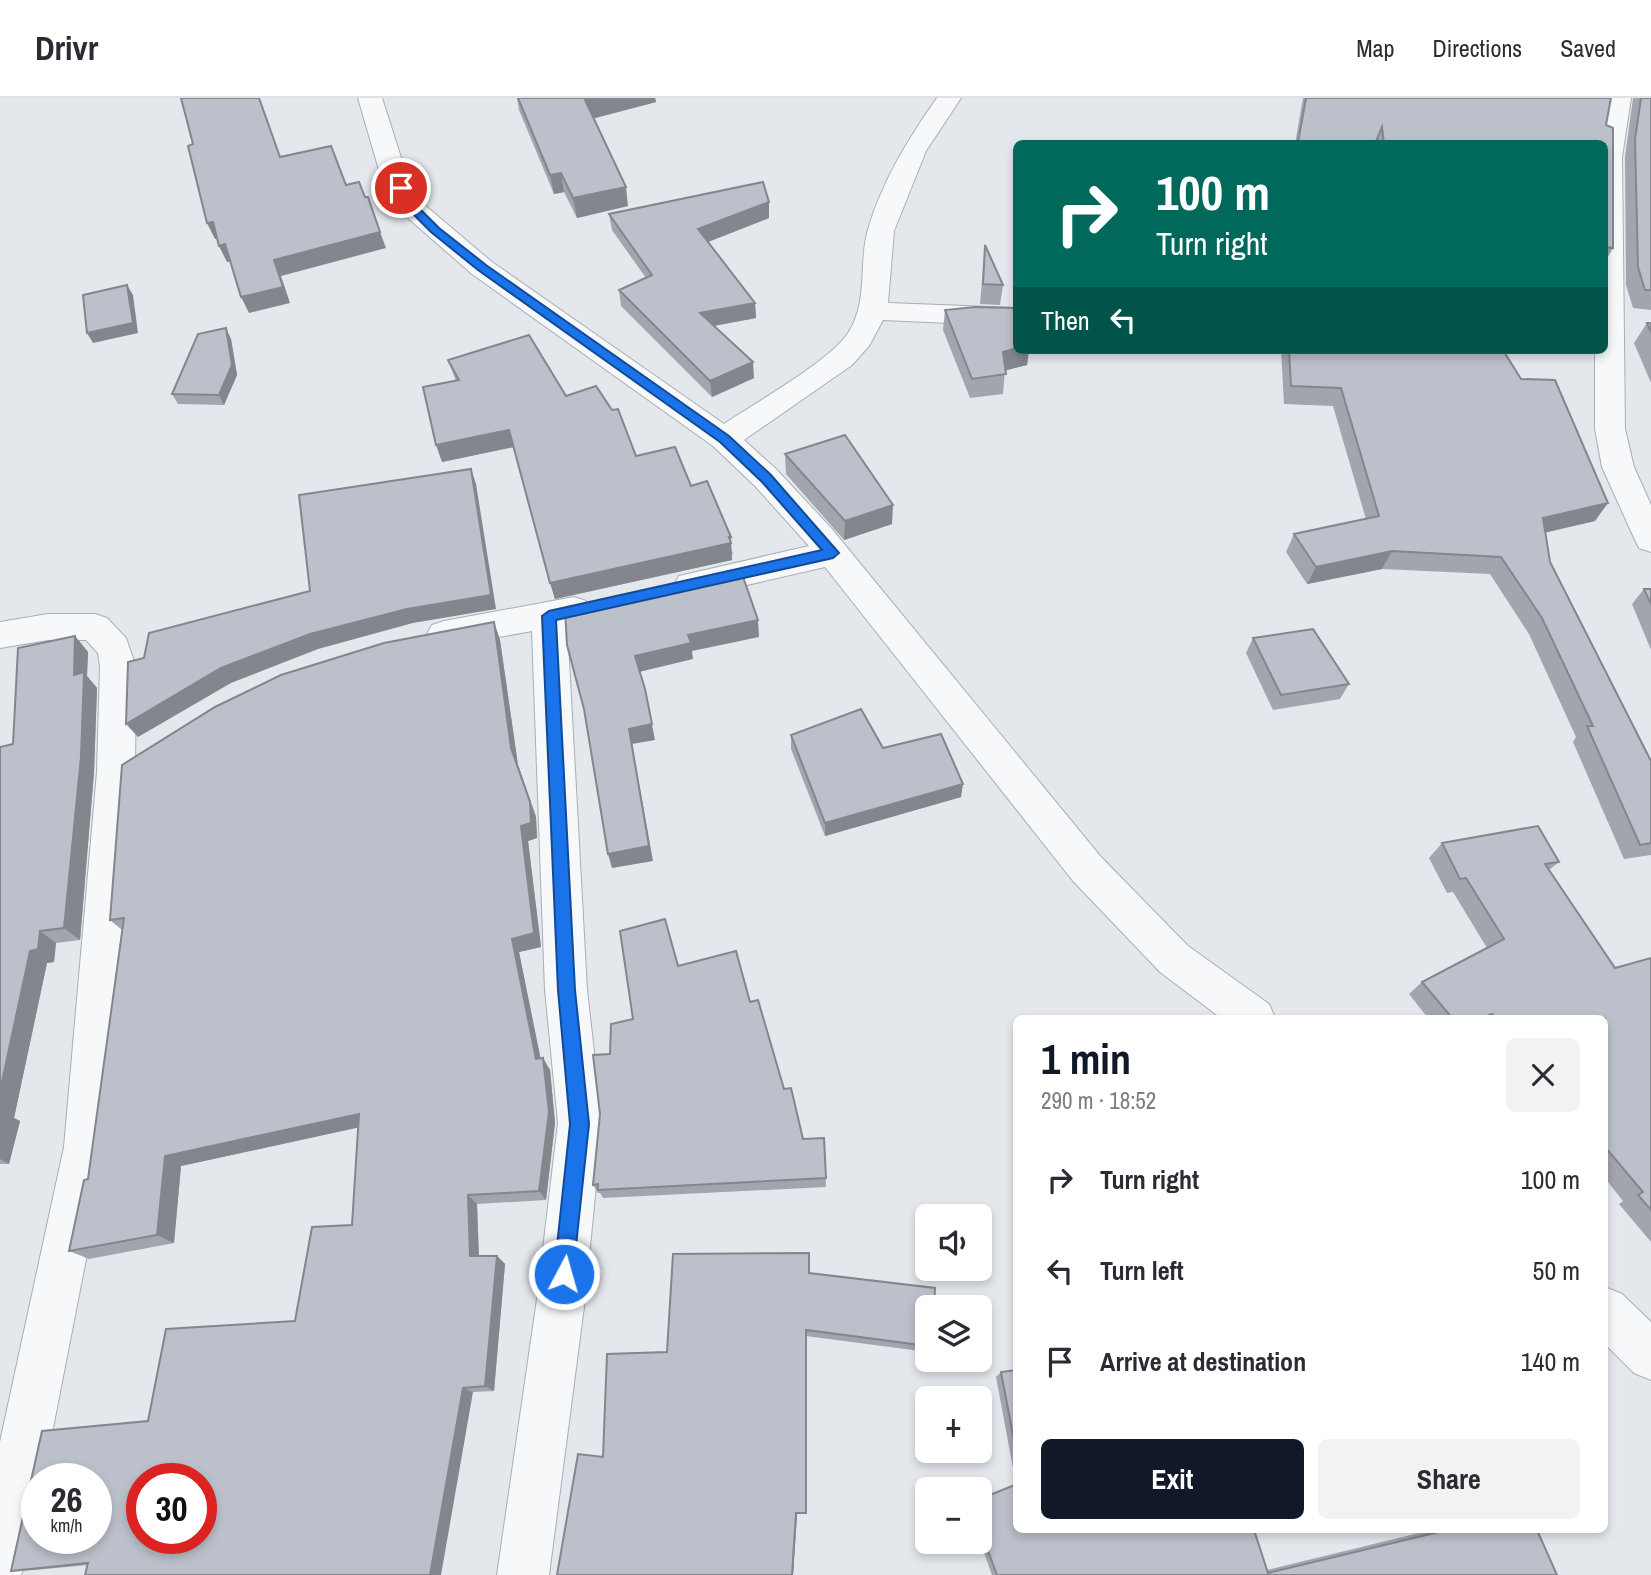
<!DOCTYPE html>
<meta charset="utf-8">
<style>
body{margin:0;font-family:"Archivo Narrow",sans-serif;background:#f2f2f3;color:#2b2b33;height:100vh;display:flex;flex-direction:column;font-size:26px;white-space:nowrap}
*{box-sizing:border-box;margin:0}
p{font-size:23px;color:#7c7c81}
.icon{flex:none;width:38px;height:38px;fill:none;stroke:currentColor;stroke-width:2;stroke-linecap:round;stroke-linejoin:round}
.map{position:relative;flex:1;overflow:hidden}
.drawer{position:absolute;left:1013px;top:917px;width:595px;height:518px;display:flex;flex-direction:column;background:#fff;border-radius:10px;box-shadow:0 4px 10px #0003}
.drawer>*{flex:none}
.top-card{position:absolute;left:1013px;top:42px;width:595px;height:214px;border-radius:10px;box-shadow:0 4px 10px #0003;background:#00695c;color:#fff;overflow:hidden}
.buttons{position:absolute;left:915px;top:1106px;display:grid;gap:14px}
.buttons a{display:grid;place-items:center;width:77px;height:77px;border-radius:10px;background:#fff;box-shadow:0 4px 10px #0003;font-size:35px}
.speed{position:absolute;left:21px;top:1365px;display:flex;gap:14px;font-size:35px;font-weight:700;text-align:center}
.speed>*{display:grid;place-content:center;width:91px;height:91px;border-radius:50%;background:#fff;box-shadow:0 4px 10px #0003;line-height:1}
.speed small{font-size:18px;font-weight:400}
.speed .limit{border:10px solid #d22;background:#fff;color:#111}
.pin{position:absolute;display:grid;place-items:center;width:60px;height:60px;color:#fff;margin:-30px;border:4px solid #fff;border-radius:50%;box-shadow:0 2px 7px #0007}
.me{position:absolute;width:77px;margin:-38px;rotate:6deg;stroke-linejoin:round;filter:drop-shadow(0 0 5px #0008)}
.turn{display:flex;align-items:center;gap:24px;height:147px;padding:0 28px;font-size:32px}
.turn .icon{width:91px;height:91px;stroke-width:2.5}
.turn b{display:block;font-size:49px;line-height:60px}
.then{display:flex;align-items:center;height:66px;padding:0 28px;background:#0003;gap:14px;font-size:26px}
.round{display:grid;place-items:center;flex:none;width:74px;height:74px;border-radius:10px;background:#f2f2f3}
.summary{display:flex;align-items:center;justify-content:space-between;height:119px;padding:0 28px}
h1{font-size:42px;font-weight:700;line-height:52px;color:#111827}
.button{display:flex;gap:14px;margin-top:auto;padding:14px 28px}
.button a{flex:1;height:80px;border-radius:10px;background:#111827;color:#fff;font-size:28px;font-weight:700;line-height:80px;text-align:center}
.button a+a{background:#f2f2f3;color:#2b2b33}
ul{padding:0;list-style:none}
li{display:flex;align-items:center;gap:21px;height:91px;padding:0 28px}
li div{flex:1}
li b{display:block;font-size:26px}
li em{font-style:normal}
header{display:flex;align-items:center;gap:42px;box-sizing:border-box;height:98px;padding:0 35px;background:#fff;border-bottom:2px solid #e1e1e2}
header strong{font-size:33px}
nav{display:flex;gap:38px;margin-inline-start:auto;font-size:24px}
.map>svg:first-child{display:block}
</style>
<header>
<strong>Drivr</strong>
<nav><a>Map</a><a>Directions</a><a>Saved</a></nav>
</header>
<div class="map">
<svg width="1651" height="1477" viewBox="0 0 1651 1477">
<rect width="100%" height="100%" fill="#e4e7ec"/>
<g fill="none" stroke-linecap="round" stroke-linejoin="round">
<defs>
<path id="street" d="M358,0H382L405,72L421,104L492,164L724,326C755,305 830,263 848,235C869,203 858,166 868,131C883,82 908,41 937,0H961L926,53L894,133L888,205L1017,210V228L883,222L869,248L852,267L744,342L777,372L831,430L1101,759L1188,848L1269,906L1275,920H1221L1160,874L1073,783L825,469L691,500L679,496L674,487L679,478L809,448L755,388L713,348L472,176L401,114L379,72Z
M1607,0H1631L1622,59L1625,331L1634,369L1651,407V454L1639,450L1635,442L1602,369L1595,331V252H1605V46H1599Z
M574,499L586,503L591,512L586,521L567,526L587,892L602,1025L585,1201L549,1477H497L537,1201L558,1025L545,892L532,533L444,549L432,545L427,536L432,527L444,523Z
M48,516H95L107,520L126,540L136,569L135,674L108,1049L43,1381H37C37,1413 34,1447 21,1477H0V1344L64,1049L97,674L100,569L98,555L86,542H48L0,550V524Z
M1605,1189L1622,1196L1651,1224V1282L1634,1275L1605,1246Z"/>
</defs>
<use href="#street" stroke="#a9aeb7" stroke-width="2"/>
<use href="#street" fill="#f7f8fa" fill-rule="evenodd"/>
</g>
<path fill="#a1a5ae" d="M517,0H655L656,4L594,20L628,108L577,120L564,94L554,96L519,12Z
M1303,0H1611L1606,27L1613,150L1605,164V46H1295Z
M1633,0H1651V212L1633,210L1626,187L1625,59Z
M609,116L769,120L708,144L755,205L756,220L714,228L754,280L712,299L621,208L619,192L646,180L612,132Z
M985,147L1003,187L1000,207L980,206Z
M945,212L1017,252H1029L1027,267L1005,272L1003,296L970,300L943,232Z
M1647,225H1651V285L1634,245Z
M231,241L237,277L224,307L178,306L172,296Z
M1281,252H1503L1595,423L1545,434L1550,464L1651,663V757L1624,761L1573,644L1576,639L1529,536L1490,476L1382,471L1307,486L1286,454L1294,436L1366,421L1333,308L1284,306Z
M448,262L566,298L636,358L691,388L733,455L732,456V462L555,501L514,349L442,364L456,283Z
M785,356L892,426L844,442L786,376Z
M1644,491H1651V552L1632,506Z
M494,524L500,542L518,667L536,719L537,740L528,743L541,849L519,854L540,960L550,972L555,1025L546,1102L477,1106L479,1158H497L505,1166L494,1293L473,1294L88,1467L35,1472L11,1473L148,1323L295,1223L352,1127L358,1029L181,1068L174,1145L89,1161L69,1153L88,1081L122,832L110,822Z
M75,538L88,554L87,578L97,590L94,674L80,842L56,845L54,864L47,865L14,1020L20,1023L9,1066H0V649L13,646Z
M1253,540L1349,586L1340,601L1273,612L1246,555Z
M791,637L883,650L961,699L825,738L791,651Z
M1442,745L1559,764L1549,772L1615,870L1651,860V1144L1619,1106L1623,1103L1605,1080V920H1428L1409,896L1422,884L1487,850L1453,794L1447,795L1429,760Z
M678,868L750,904L803,1041L824,1040L826,1089L603,1100L600,1095H598L593,1087L610,956L633,921Z
M810,1175L928,1209V1254L806,1238L807,1416H797L793,1477H557L603,1359L667,1254Z
M1017,1272V1432L1267,1472L1431,1432H1537L1557,1477H992L980,1444V1401L1016,1386L996,1279L1001,1274Z"/>
<path fill="#83868d" d="M594,0H655L656,4L588,22L585,2Z
M561,75L564,94L554,96L550,77Z
M626,89L628,108L577,120L573,100Z
M769,104V120L700,147L698,131Z
M213,124L221,140L215,141L207,125Z
M380,134L386,150L281,178L290,205L249,215L241,199L274,162Z
M225,146L233,163L227,164L219,148Z
M127,187L133,197L138,235L93,245L87,235Z
M755,205L756,220L702,230L700,215Z
M226,230L231,241L237,277L224,307L219,297Z
M1017,250V252H1029L1027,267L1000,274L1003,254Z
M753,264L754,280L712,299L710,283Z
M509,332L514,349L442,364L436,347Z
M471,371L476,386L496,511L413,525L318,551L231,585L138,639L126,626L221,570Z
M1608,405L1595,423L1531,438L1543,420Z
M893,407L892,426L844,442L845,423Z
M731,439L732,462L555,501L550,485Z
M1392,453L1382,471L1307,486L1316,469Z
M758,522L759,539L692,553L693,561L639,574L635,558L688,537Z
M494,524L500,542L518,667L536,719L537,740L528,743L541,849L519,854L543,972L536,961L512,841Z
M75,538L88,554L87,578L97,590L94,674L80,842L64,830Z
M645,591L655,642L632,646L653,763L612,770L608,756L629,631Z
M963,686L961,699L825,738V725Z
M40,833L56,845L54,864L47,865L14,1020L20,1023L9,1066L0,1061V993L30,853Z
M543,960L550,972L555,1025L546,1102L539,1093Z
M359,1016L370,1027L181,1068L174,1145L157,1137L165,1058Z
M468,1097L477,1106L479,1166L470,1158Z
M497,1158L505,1166L494,1293L485,1288Z
M463,1290L473,1294L441,1477H430Z
M796,1415L797,1416L793,1477H792Z"/>
<path fill="#bbc0ca" stroke="#83868d" stroke-width="2" fill-rule="evenodd" d="M181,0H259L280,59L331,48L346,87L359,84L365,99H368L380,134L274,162L283,189L241,199L225,146L219,148L213,124L207,125L188,48L193,46Z
M518,0H594L585,2L626,89L573,100L561,75L550,77Z
M1306,0H1611L1606,27L1613,30V150L1605,149V46H1384L1382,29L1375,46H1307L1298,44Z
M1641,0H1651V192H1645L1638,169L1635,41Z
M763,84L769,104L698,131L755,205L700,215L753,264L710,283L619,192L652,177L609,116Z
M985,147L1003,187L983,186Z
M127,187L133,225L87,235L83,197Z
M975,209L1013,210L1017,218V250L1003,254L1006,276L972,281L945,212Z
M1647,225H1651V234Z
M226,230L232,267L219,297L172,296L198,236Z
M529,237L566,298L596,288L612,312L618,311L636,358L675,349L691,388L707,383L731,439H729L731,445L550,485L509,332L436,347L423,289L459,282L448,262Z
M1289,252H1503L1521,281L1555,282L1608,405L1543,420L1550,464L1651,663V745L1640,747L1587,628H1593L1542,520L1501,459L1392,453L1316,469L1294,436L1379,418L1341,290L1291,288Z
M845,337L893,407L845,423L785,356Z
M471,371L491,497L407,511L310,536L221,570L126,626L128,564L144,560L149,535L310,493L299,397Z
M741,473L758,522L688,537L691,545L635,558L645,591L652,626L629,631L649,748L608,756L584,611L567,547L565,512Z
M1644,491H1651V506Z
M494,524L511,650L530,704L531,725L521,728L534,835L512,841L536,961L543,960L549,1014L539,1093L468,1097L470,1158H497L485,1288L463,1290L430,1477H85L88,1465L11,1473L42,1333L148,1323L166,1231L295,1223L312,1129L352,1127L359,1016L165,1058L157,1137L69,1153L84,1082L88,1081L124,820L110,822L122,667L215,609L281,577L384,545ZM37,1381H96V1440H37ZM142,1381H201V1440H142Z
M1313,531L1349,586L1281,597L1253,540Z
M75,538L74,577L84,574L81,659L64,830L40,833L38,851L30,853L0,993V649L13,646L18,550Z
M861,611L883,650L941,636L963,686L825,725L791,637Z
M1538,728L1559,764L1545,766L1615,870L1651,860V1112L1638,1097L1643,1094L1605,1049V920H1496L1492,916L1483,920H1452L1422,884L1504,841L1466,780L1460,781L1442,745Z
M665,821L678,868L736,853L750,904L758,902L784,991L791,990L803,1041L824,1040L826,1080L598,1092V1086L593,1087L600,1016L593,957L610,956L611,926L633,921L620,833Z
M809,1155V1175L935,1190L934,1209H928V1248L806,1232V1415H796L792,1477H557L578,1356L603,1359L607,1256L667,1254L673,1156Z
M1017,1272V1358L1001,1274Z
M1017,1386V1432H1254L1268,1475L1447,1432H1537L1557,1477H997L980,1431V1401Z"/>
<path fill="#1a73e8" stroke="#114b97" stroke-width="2" d="M397,88H405L415,106L439,130L486,167L729,338L771,377L839,455L833,460L556,522L575,892L589,1026L573,1176L571,1183L564,1186L557,1183L554,1176L570,1026L558,892L542,518L549,513L822,452L762,384L720,344L478,172L431,134L407,110L396,90Z"/>
</svg>
<div class="buttons">
<a><svg class="icon" aria-label="sound" viewBox="0 0 24 24"><path d="M4 9h4l5-4v14l-5-4H4zM17 9q2 3 0 6"/></svg></a>
<a><svg class="icon" aria-label="layers" viewBox="0 0 24 24"><path d="M12 4l9 5-9 5-9-5zM3 14l9 5 9-5"/></svg></a>
<a>+</a>
<a>−</a>
</div>
<div class="speed"><div>26<small>km/h</small></div><div class="limit">30</div></div>
<div class="pin" style="left:401px;top:90px;background:#d93025"><svg class="icon" aria-label="arrive" viewBox="0 0 24 24"><path d="M6 21V4h12l-3 4 3 4H6"/></svg></div>
<svg class="me" style="left:564px;top:1176px" viewBox="-20 -20 40 40"><circle r="17" fill="#1a73e8" stroke="#fff" stroke-width="3"/><path d="M0-11L8 9 0 5-8 9z" fill="#fff"/></svg>
<div class="top-card">
<div class="turn"><svg class="icon" aria-label="right" viewBox="0 0 24 24"><path d="M7 20v-9h11M14 6l5 5-5 5"/></svg><div><b>100 m</b>Turn right</div></div>
<div class="then">Then<svg class="icon" aria-label="left" viewBox="0 0 24 24"><path d="M17 20v-9H6M10 6l-5 5 5 5"/></svg></div>
</div>
<section class="drawer">
<div class="summary"><div><h1>1 min</h1><p>290 m · 18:52</p></div><a class="round"><svg class="icon" aria-label="close" viewBox="0 0 24 24"><path d="M6 6l12 12M18 6L6 18"/></svg></a></div>
<ul>
<li><svg class="icon" aria-label="right" viewBox="0 0 24 24"><path d="M7 20v-9h11M14 6l5 5-5 5"/></svg><div><b>Turn right</b></div><em>100 m</em></li>
<li><svg class="icon" aria-label="left" viewBox="0 0 24 24"><path d="M17 20v-9H6M10 6l-5 5 5 5"/></svg><div><b>Turn left</b></div><em>50 m</em></li>
<li><svg class="icon" aria-label="arrive" viewBox="0 0 24 24"><path d="M6 21V4h12l-3 4 3 4H6"/></svg><div><b>Arrive at destination</b></div><em>140 m</em></li>
</ul>
<div class="button"><a>Exit</a><a>Share</a></div>
</section>
</div>
